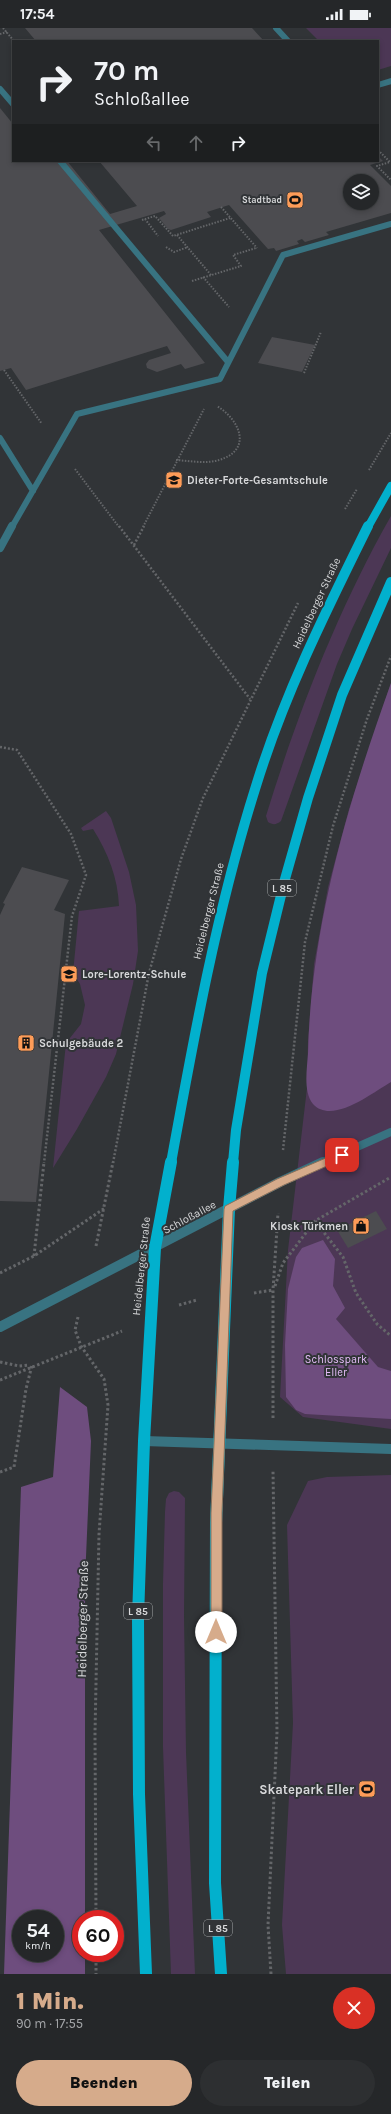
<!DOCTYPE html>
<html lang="de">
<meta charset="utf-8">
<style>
body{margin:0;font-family:Karla,sans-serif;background:#2d2f31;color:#f1f3f6;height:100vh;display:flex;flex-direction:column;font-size:15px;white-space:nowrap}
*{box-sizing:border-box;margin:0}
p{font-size:13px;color:#a3a5a8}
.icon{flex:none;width:22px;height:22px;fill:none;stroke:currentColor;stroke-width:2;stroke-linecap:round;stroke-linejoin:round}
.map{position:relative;height:1946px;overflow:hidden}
.drawer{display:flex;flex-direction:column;background:#252729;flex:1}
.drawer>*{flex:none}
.hud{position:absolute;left:12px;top:12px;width:367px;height:122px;border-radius:0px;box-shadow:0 2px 6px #0003,0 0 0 1px #424446;background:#252729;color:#f1f3f6;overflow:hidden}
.tools{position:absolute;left:343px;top:146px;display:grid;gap:8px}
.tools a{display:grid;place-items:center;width:36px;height:36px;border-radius:50%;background:#252729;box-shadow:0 2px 6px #0003,0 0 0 1px #424446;font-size:20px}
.speed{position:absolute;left:12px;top:1882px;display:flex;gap:8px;font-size:20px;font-weight:700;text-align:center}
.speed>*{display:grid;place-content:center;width:52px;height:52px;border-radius:50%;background:#252729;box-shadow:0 2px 6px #0003,0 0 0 1px #424446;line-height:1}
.speed small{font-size:10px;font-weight:400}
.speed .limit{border:6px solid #d22;background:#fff;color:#111}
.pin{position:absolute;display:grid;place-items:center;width:34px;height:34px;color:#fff;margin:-17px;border-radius:8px;box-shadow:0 2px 6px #0006}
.me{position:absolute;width:44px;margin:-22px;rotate:0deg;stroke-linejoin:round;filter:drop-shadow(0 0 3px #0008)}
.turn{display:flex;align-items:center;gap:14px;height:84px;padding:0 16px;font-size:18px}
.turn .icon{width:52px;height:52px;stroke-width:2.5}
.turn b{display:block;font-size:28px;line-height:34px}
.lanes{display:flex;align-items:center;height:38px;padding:0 16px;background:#0003;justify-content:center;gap:20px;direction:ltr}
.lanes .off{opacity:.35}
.round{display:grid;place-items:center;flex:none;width:42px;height:42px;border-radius:21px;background:#2d2f31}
.head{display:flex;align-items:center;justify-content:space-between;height:68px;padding:0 16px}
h1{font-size:24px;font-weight:800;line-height:30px;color:#d6ab8b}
.primary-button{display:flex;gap:8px;margin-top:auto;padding:8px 16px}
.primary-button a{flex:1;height:46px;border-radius:24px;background:#d6ab8b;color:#111;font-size:16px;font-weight:800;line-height:46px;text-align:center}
.primary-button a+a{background:#2d2f31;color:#f1f3f6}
.status{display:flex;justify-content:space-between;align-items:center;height:28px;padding:0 20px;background:#252729;direction:ltr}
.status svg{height:11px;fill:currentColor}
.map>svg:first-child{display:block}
</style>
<div class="status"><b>17:54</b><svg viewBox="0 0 49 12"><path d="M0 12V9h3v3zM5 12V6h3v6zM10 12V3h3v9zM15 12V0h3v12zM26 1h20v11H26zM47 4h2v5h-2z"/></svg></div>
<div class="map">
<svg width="391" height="1946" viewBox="0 0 391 1946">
<rect width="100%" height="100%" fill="#313437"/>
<path fill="#4c3755" d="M306,0H391V38L378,42V13H319Z
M391,488V520L352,601L337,636L281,793C276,797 273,797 268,794L266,788C297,687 338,581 391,488Z
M391,655V1401L303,1389L280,1369L288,1222L307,1060L308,1013L314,936L328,859L349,781Z
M106,783L111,790L129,844L136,877L138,923L133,956L116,1026L106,1049L77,1101L53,1140L66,1015L81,996L85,977L80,956L73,945L79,883L119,878C118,850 108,825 93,801L83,803L81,800Z
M391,1447V1946H286L282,1897L293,1695L287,1497L308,1453L327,1449Z
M174,1463L179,1464L185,1470L184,1588L186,1724L195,1946H171L163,1719V1556L165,1484L166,1471L169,1465Z"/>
<path fill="#6e4d7e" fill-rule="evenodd" d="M391,655V1054C372,1065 332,1097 313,1076C303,1064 307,1041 308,1026C311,897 348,775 391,655Z
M323,1212L335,1231L333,1258L345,1280L336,1291L378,1339L391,1343V1391L305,1386L296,1382L286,1369L285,1317L288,1261L296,1229L302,1220Z
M60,1359L87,1379L91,1413L85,1552V1891H81V1925H85V1946H4L21,1459L53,1449ZM21,1891H55V1925H21Z"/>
<path fill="#4c4c50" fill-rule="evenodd" d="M25,0H252L264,13H36Z
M0,80L13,96V133H67L110,186L137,178L99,133H378V128L383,133L370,137L391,158V185L326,204L329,207L305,214L302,211L297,213L299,216L276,223L274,220L268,221L229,177L207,184L211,189L171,202L168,201L159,190L166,186L164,183L99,202L205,335L185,341L181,336L157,344L147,340L146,336L149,332L171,325L167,318L26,362L11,340L0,343ZM350,153H372V175H350Z
M272,309L315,317L302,344L258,335Z
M22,839L69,852L54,882L65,886L36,1174L0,1173V887L5,876L3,875Z
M376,1183L387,1201L348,1220L337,1202Z"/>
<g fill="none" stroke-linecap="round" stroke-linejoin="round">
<path stroke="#646669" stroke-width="2" stroke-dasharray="1.5 1.5" stroke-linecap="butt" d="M3,0L14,13
M0,6L7,4
M378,122L390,134L377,138L391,152
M221,179L257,220
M145,191L158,208
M142,192L155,188L173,208L230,190
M177,207L211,247
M166,219L174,224L188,219
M203,249L229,279
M192,253L241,238L233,227L256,220
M4,342L42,396
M304,345L321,304
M176,432C190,433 206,436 219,432C253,422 240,392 217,378
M75,441L119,499
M369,442L391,405
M345,481L357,461
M143,499L204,381"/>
<path stroke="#646669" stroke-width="2.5" stroke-dasharray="2 2" stroke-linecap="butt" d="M119,498L250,671
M134,517L144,498
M0,719L17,722L71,806L86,847L72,888L44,1135
M283,1122L305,914L333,798L367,691L391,628
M113,1135L149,945L181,831L203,770L298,575"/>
<path stroke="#646669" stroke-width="3" stroke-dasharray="2.5 2.5" stroke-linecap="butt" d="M315,1193L343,1229L356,1265L377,1296L391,1308
M96,1218L113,1134
M34,1228L44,1134
M0,1245L34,1228L105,1180
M275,1258L283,1235L315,1193L391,1149
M254,1265L273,1262
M179,1277L197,1272
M78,1289L75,1302L81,1318L104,1351L108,1377L99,1506L95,1705L96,1891
M0,1334L19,1338L29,1337
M0,1352L122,1303
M273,1390V1262L278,1185
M0,1444L14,1439L26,1361L32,1337
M96,1925V1946
M271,1946L268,1897L277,1704L273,1443"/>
<path stroke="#387381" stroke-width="6" d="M276,0L288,13
M378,57L391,53
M0,61L13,76
M60,133L228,334
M0,410L33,463
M12,499L77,386L220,351L283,227L391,196"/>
<path stroke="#387381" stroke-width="8" d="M0,520L12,498"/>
<path stroke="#387381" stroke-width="8" d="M321,1135L391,1104"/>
<path stroke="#387381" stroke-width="10" d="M0,1299L280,1154L323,1134
M144,1413L391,1421"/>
<path stroke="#02b0cd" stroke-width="8" d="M368,499L391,458"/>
<path stroke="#02b0cd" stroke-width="10" d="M171,1135C194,1008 217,881 256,758C284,667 326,583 368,498
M233,1135L236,1102L262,945L285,851L308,770L342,667L391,554"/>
<path stroke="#02b0cd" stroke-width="12" d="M146,1946L139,1766L138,1590L144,1413L155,1220L171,1134
M221,1946L215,1855L216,1495L229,1181L233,1134"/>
</g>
<path fill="#d6ab8b" stroke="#8b6f5a" d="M342,1123L345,1124V1130L284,1157L233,1183L222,1485V1604L220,1608L216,1610L212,1608L211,1604V1485L224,1181L225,1178L277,1151Z"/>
<defs>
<symbol id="stadium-square" viewBox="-11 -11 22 22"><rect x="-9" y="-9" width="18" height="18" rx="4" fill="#fe9c58" stroke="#313437"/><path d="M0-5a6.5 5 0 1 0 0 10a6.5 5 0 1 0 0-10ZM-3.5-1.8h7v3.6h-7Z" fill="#111"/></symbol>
<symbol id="school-square" viewBox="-11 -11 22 22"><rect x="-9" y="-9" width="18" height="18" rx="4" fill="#fe9c58" stroke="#313437"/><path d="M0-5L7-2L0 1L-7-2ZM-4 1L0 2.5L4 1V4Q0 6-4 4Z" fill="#111"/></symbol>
<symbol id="building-square" viewBox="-11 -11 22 22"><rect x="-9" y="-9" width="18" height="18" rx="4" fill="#fe9c58" stroke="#313437"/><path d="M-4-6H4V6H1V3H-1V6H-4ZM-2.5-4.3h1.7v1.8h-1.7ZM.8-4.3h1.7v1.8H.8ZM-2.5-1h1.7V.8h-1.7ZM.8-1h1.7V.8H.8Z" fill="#111"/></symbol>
<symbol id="shop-square" viewBox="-11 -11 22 22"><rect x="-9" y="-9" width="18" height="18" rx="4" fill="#fe9c58" stroke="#313437"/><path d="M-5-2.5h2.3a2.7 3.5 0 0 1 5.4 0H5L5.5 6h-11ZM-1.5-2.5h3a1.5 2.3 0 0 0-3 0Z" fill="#111"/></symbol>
</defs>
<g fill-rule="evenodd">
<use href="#stadium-square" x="285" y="162" width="20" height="20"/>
<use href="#school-square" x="164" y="442" width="20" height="20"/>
<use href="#school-square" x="59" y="936" width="20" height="20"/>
<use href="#building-square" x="16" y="1005" width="20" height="20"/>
<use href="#shop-square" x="351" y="1188" width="20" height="20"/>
<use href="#stadium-square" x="357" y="1751" width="20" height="20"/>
</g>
<g text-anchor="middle" stroke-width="4" stroke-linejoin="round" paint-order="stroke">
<g font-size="9" font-weight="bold" fill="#d7d8da" stroke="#313437" text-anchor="end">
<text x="282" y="175">Stadtbad</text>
</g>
<g fill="#313437" stroke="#a5a7a9" stroke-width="1">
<rect x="268" y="852" width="28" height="16" rx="3"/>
<rect x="124" y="1575" width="28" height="16" rx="3"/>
<rect x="204" y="1892" width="28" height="16" rx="3"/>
</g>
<g font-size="10" font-weight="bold" fill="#d7d8da">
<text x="282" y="864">L 85</text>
<text x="138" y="1587">L 85</text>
<text x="218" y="1904">L 85</text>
</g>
<g font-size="11" font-weight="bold" fill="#d7d8da" stroke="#313437" text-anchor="start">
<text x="187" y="456">Dieter-Forte-Gesamtschule</text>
<text x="82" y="950">Lore-Lorentz-Schule</text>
<text x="39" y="1019">Schulgebäude 2</text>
<text x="348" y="1202" text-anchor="end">Kiosk Türkmen</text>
</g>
<g font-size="11" fill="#d7d8da" stroke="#313437">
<text transform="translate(316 575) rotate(-65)" y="4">Heidelberger Straße</text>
<text transform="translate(208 883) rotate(-76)" y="4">Heidelberger Straße</text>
<text transform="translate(189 1189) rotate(-28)" y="4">Schloßallee</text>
<text transform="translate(141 1238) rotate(-84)" y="4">Heidelberger Straße</text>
</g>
<g font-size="11" fill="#e6befa" stroke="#313437">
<text x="336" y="1335">Schlosspark<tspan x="336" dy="13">Eller</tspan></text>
</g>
<g font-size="13" fill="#d7d8da" stroke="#313437">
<text transform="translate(82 1591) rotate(-89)" y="5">Heidelberger Straße</text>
</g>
<g font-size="13" font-weight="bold" fill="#d7d8da" stroke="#313437" text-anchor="end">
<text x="354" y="1766">Skatepark Eller</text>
</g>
</g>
</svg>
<div class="tools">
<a><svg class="icon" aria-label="layers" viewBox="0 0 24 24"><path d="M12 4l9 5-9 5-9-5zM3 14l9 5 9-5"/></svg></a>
</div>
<div class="speed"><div>54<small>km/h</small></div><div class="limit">60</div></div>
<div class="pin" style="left:342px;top:1127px;background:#d93025"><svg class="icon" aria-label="arrive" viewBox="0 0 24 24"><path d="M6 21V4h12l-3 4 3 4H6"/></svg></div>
<svg class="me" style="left:216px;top:1604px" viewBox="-20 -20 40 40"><circle r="19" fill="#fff"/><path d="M0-13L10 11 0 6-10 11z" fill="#d6ab8b"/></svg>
<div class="hud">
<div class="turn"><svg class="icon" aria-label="right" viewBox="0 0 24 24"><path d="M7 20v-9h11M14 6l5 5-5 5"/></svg><div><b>70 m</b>Schloßallee</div></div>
<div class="lanes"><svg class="icon off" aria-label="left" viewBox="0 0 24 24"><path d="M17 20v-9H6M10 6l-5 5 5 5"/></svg><svg class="icon off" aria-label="ahead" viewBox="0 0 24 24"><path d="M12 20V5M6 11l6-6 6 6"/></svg><svg class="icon" aria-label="right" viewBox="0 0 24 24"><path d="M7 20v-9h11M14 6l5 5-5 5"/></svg></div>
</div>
</div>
<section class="drawer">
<div class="head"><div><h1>1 Min.</h1><p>90 m · 17:55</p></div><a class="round" style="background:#d93025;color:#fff"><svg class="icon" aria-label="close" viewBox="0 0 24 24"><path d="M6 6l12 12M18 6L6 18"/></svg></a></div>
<div class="primary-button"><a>Beenden</a><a>Teilen</a></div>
</section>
